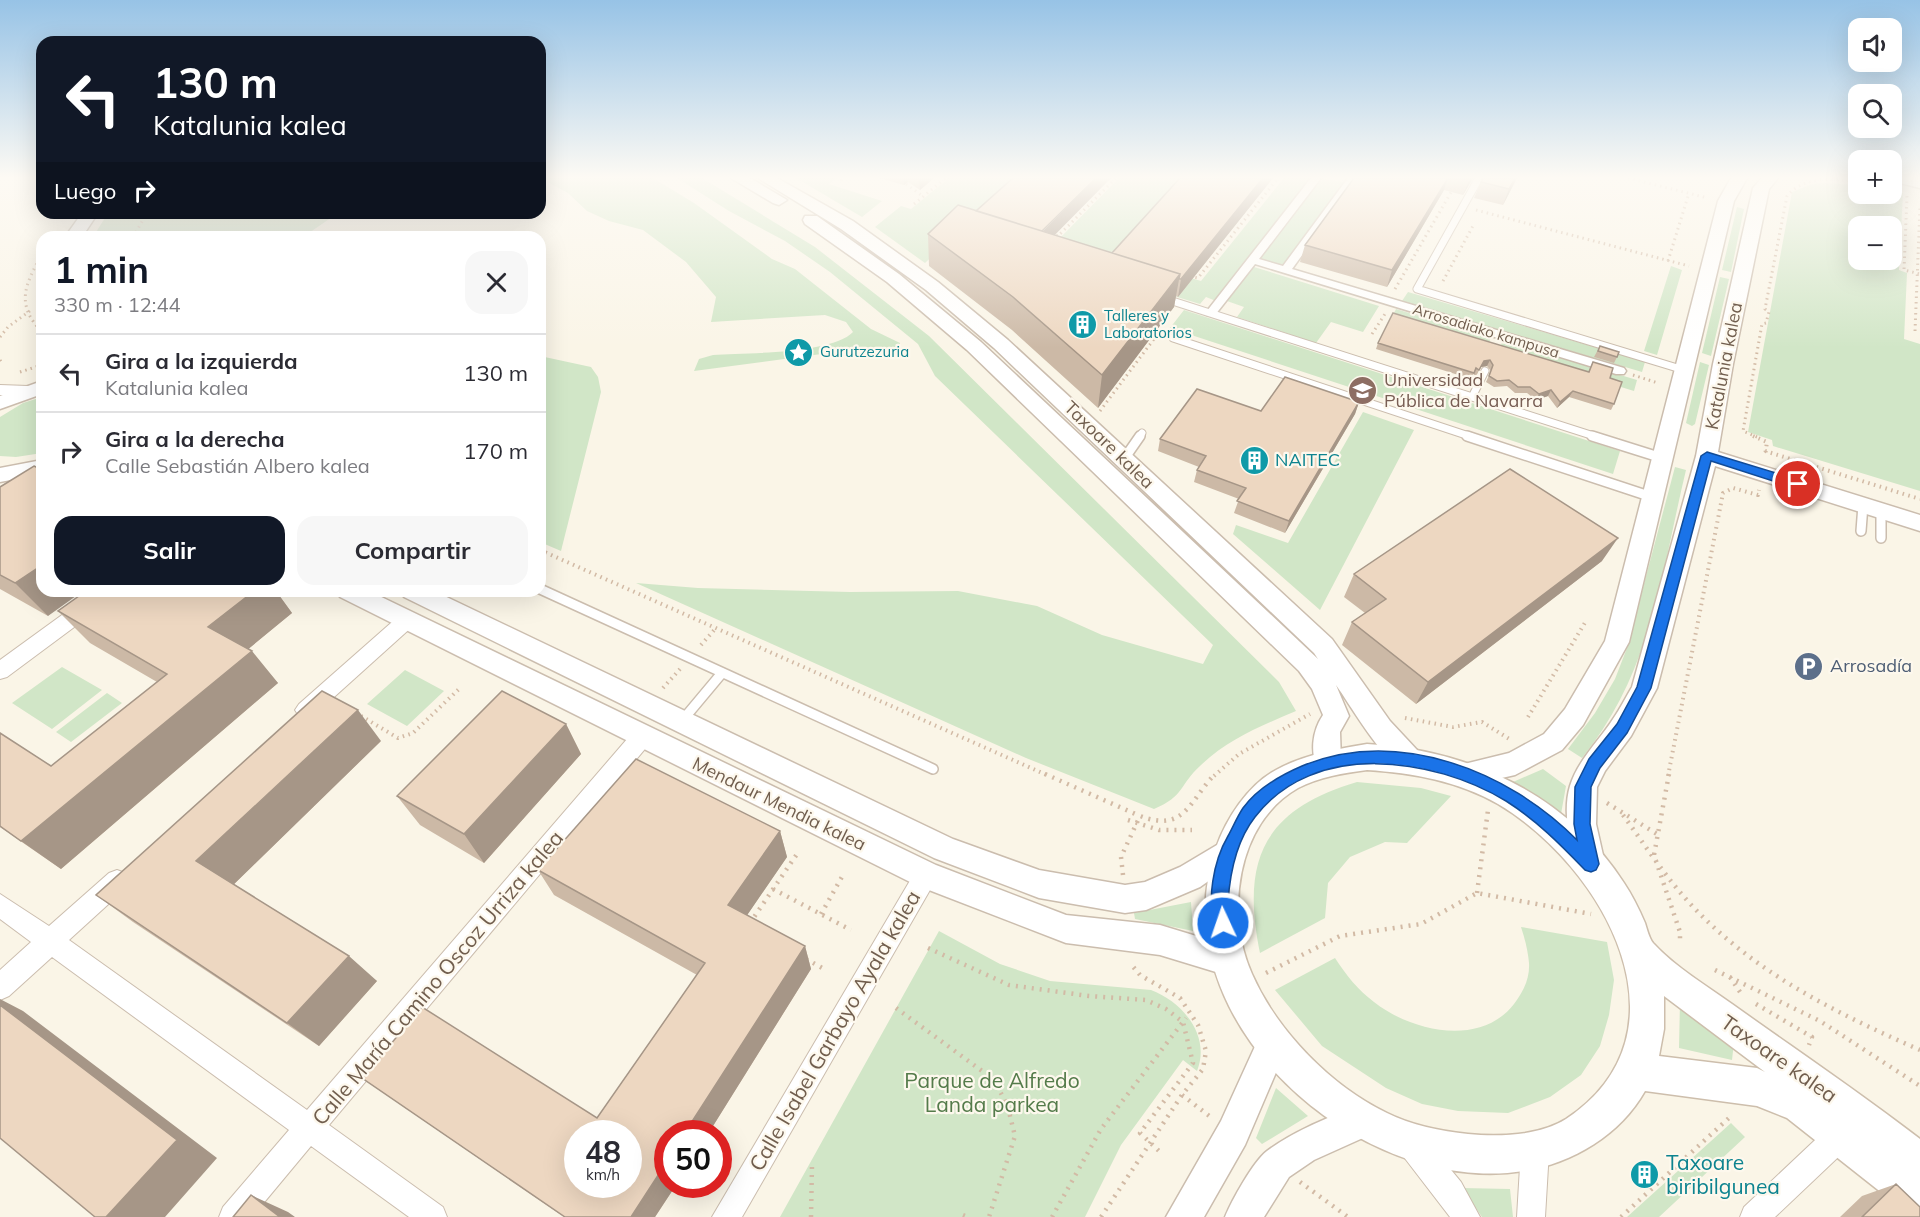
<!DOCTYPE html>
<html lang="es">
<meta charset="utf-8">
<style>
body{margin:0;font-family:Mulish,sans-serif;background:#f7f7f7;color:#2b2b33;height:100vh;display:flex;flex-direction:column;font-size:22px;white-space:nowrap}
*{box-sizing:border-box;margin:0}
p{font-size:20px;color:#7c7c81}
.icon{flex:none;width:33px;height:33px;fill:none;stroke:currentColor;stroke-width:2;stroke-linecap:round;stroke-linejoin:round}
.map{position:relative;flex:1;overflow:hidden}
.drawer{position:absolute;left:36px;top:231px;width:510px;height:366px;display:flex;flex-direction:column;background:#fff;border-radius:18px;box-shadow:0 6px 24px #0002}
.drawer>*{flex:none}
.guide{position:absolute;left:36px;top:36px;width:510px;height:183px;border-radius:18px;box-shadow:0 6px 24px #0002;background:#111827;color:#fff;overflow:hidden}
.tools{position:absolute;left:1848px;top:18px;display:grid;gap:12px}
.tools a{display:grid;place-items:center;width:54px;height:54px;border-radius:12px;background:#fff;box-shadow:0 6px 24px #0002;font-size:30px}
.speed{position:absolute;left:564px;top:1120px;display:flex;gap:12px;font-size:30px;font-weight:700;text-align:center}
.speed>*{display:grid;place-content:center;width:78px;height:78px;border-radius:50%;background:#fff;box-shadow:0 6px 24px #0002;line-height:1}
.speed small{font-size:15px;font-weight:400}
.speed .limit{border:9px solid #d22;background:#fff;color:#111}
.pin{position:absolute;display:grid;place-items:center;width:51px;height:51px;color:#fff;margin:-26px;border:3px solid #fff;border-radius:50%;box-shadow:0 2px 6px #0007}
.me{position:absolute;width:66px;margin:-33px;rotate:357deg;stroke-linejoin:round;filter:drop-shadow(0 0 4px #0008)}
.turn{display:flex;align-items:center;gap:21px;height:126px;padding:0 18px;font-size:27px}
.turn .icon{width:78px;height:78px;stroke-width:2.5}
.turn b{display:block;font-size:42px;line-height:51px}
.then{display:flex;align-items:center;height:57px;padding:0 18px;background:#0003;gap:12px;font-size:22px}
.round{display:grid;place-items:center;flex:none;width:63px;height:63px;border-radius:18px;background:#f7f7f7}
.overview{display:flex;align-items:center;justify-content:space-between;height:102px;padding:0 18px}
h1{font-size:36px;font-weight:700;line-height:45px;color:#111827}
.button{display:flex;gap:12px;margin-top:auto;padding:12px 18px}
.button a{flex:1;height:69px;border-radius:18px;background:#111827;color:#fff;font-size:24px;font-weight:700;line-height:69px;text-align:center}
.button a+a{background:#f7f7f7;color:#2b2b33}
ul{padding:0;list-style:none}
li{display:flex;align-items:center;gap:18px;height:78px;padding:0 18px;border-top:2px solid #e1e1e2}
li div{flex:1}
li b{display:block;font-size:22px}
li em{font-style:normal}
.map>svg:first-child{display:block}
</style>
<div class="map">
<svg width="1920" height="1217" viewBox="0 0 1920 1217">
<rect width="100%" height="100%" fill="#faf5e7"/>
<path fill="#d1e6c7" fill-rule="evenodd" d="M540,178H653L694,203L772,259L795,269L871,329L900,343V352L851,350L694,371L699,359L713,355C745,353 832,354 853,332L846,322L825,315L711,322L716,297L686,262L643,230L609,221L587,211L568,193Z
M677,178H702L815,247L929,336L1279,682L1296,711C1261,726 1228,739 1200,766C1179,785 1185,796 1154,809L1026,758L636,583L698,588L850,592L958,591L1037,606L1102,635L1203,664L1213,645L935,376L918,344L830,272L785,241L729,211Z
M796,178H837L829,184L882,201L862,217Z
M949,178H1025L962,228L925,263L875,227L901,206L911,209Z
M1119,178H1182L1114,254L1059,239Z
M1284,178H1311L1216,301L1206,297L1200,304L1148,288L1164,270L1201,281Z
M1319,178L1344,182L1282,266L1258,259Z
M1825,183L1858,185V194H1892V190L1903,193L1899,270L1907,273L1904,339L1920,344V491L1773,446L1772,440L1748,432L1792,192L1812,184ZM1858,226H1892V260H1858Z
M1737,207L1744,209L1731,272L1722,270Z
M108,213H338L303,237H93Z
M1671,266L1682,270L1657,355L1644,351Z
M1254,267L1379,306L1363,332L1331,322L1316,343L1237,317L1244,307L1227,301Z
M1720,277L1729,279L1711,356L1702,353Z
M1408,292L1645,362L1642,372L1402,301Z
M1396,309L1491,338L1487,346L1392,317Z
M1184,310L1620,451L1613,474L1170,328Z
M1503,340L1637,380L1634,391L1499,350Z
M540,356L591,367L598,377L601,392L561,551L540,542Z
M1700,362L1709,365L1695,424L1692,426L1686,423Z
M42,397V453L16,457L0,456V417L23,403Z
M1363,412L1414,430L1320,610L1233,534L1236,525L1288,543Z
M1675,467L1686,470C1661,574 1652,672 1582,758L1568,749L1595,713L1615,679L1627,648Z
M62,667L102,690L52,729L12,703Z
M405,670L444,691L407,726L367,704Z
M107,693L122,703L71,742L56,732Z
M1543,769L1566,786L1561,814L1513,782Z
M1357,782L1421,788L1451,796L1407,843L1385,842L1350,857L1328,883L1325,918L1260,953C1241,860 1263,810 1357,782Z
M1191,902L1193,931L1135,919L1134,913Z
M1521,927L1607,942L1614,980L1609,1015L1600,1046L1581,1075L1550,1097L1508,1113L1458,1111L1422,1104L1386,1088L1322,1046L1275,990L1335,958C1346,975 1358,990 1374,1002C1412,1032 1481,1047 1514,1004C1523,992 1530,979 1529,963C1528,951 1525,939 1521,927Z
M939,931L1000,964L1050,981L1151,990C1183,1002 1211,1036 1197,1071L1183,1060L1121,1145L1085,1217H780Z
M1680,1002L1734,1042L1732,1060L1679,1048Z
M1276,1088L1308,1116L1262,1144L1256,1138Z
M1731,1123L1745,1137L1659,1217H1627Z
M1462,1188L1510,1189L1513,1217H1482Z"/>
<g fill="none" stroke-linecap="round" stroke-linejoin="round">
<defs>
<path id="service-far1" d="M1479,178L1417,289L1684,370
M1163,298L1597,437
M1173,338L1472,437
M1472,397L1485,371
M1139,437L1142,433"/>
<path id="service" d="M1467,436L1652,497
M1592,436L1662,458
M1124,459L1140,436
M1881,511V538
M1861,531L1863,505
M540,589L933,769
M681,722L722,673"/>
<path id="pedestrian" d="M1311,178H1321L1259,259L1283,266L1348,178H1358L1292,269L1624,368L1626,371L1624,374H1616L1255,264L1215,315H1207V311Z"/>
<path id="minor" d="M0,385L28,386L36,391L28,396L0,395Z
M95,591H119L116,596L7,677L0,679V660Z
M407,612L414,615L417,620L414,625L313,716L306,719L299,716L295,710L299,704L400,615Z
M642,728L650,731L653,737L650,743L329,1125L443,1207L447,1217H409L311,1146L252,1217H219L223,1207L289,1130L52,957L9,996L0,1000V970L31,942L0,919V894L49,926L109,873L117,870L125,873L129,881L125,889L69,940L307,1110L634,731Z
M926,864L934,867L938,875L934,883L742,1217H712L918,867Z
M1841,1121L1851,1125L1855,1135L1851,1145L1775,1217H1740L1744,1207L1831,1125Z
M1410,1128L1420,1132L1461,1182L1480,1217H1450L1400,1152L1396,1142L1400,1132Z
M1535,1136L1545,1140L1549,1150L1545,1217H1517L1521,1150L1525,1140Z"/>
<path id="tertiary" d="M731,178H750L787,200L779,205L773,203Z
M758,178H777L853,221L938,282L1008,340L1332,639L1390,721L1418,751L1422,759L1418,767C1412,770 1407,771 1400,767C1379,755 1351,706 1336,685L1349,716L1340,732L1341,762L1338,770L1328,774L1318,770C1310,753 1312,731 1323,715L1312,689L1299,671L967,350L887,282L805,224L803,220L805,216H817L899,274L981,342L1318,659L1314,653L994,348L926,290L841,229Z
M1731,178H1747L1734,201L1629,642L1583,725L1562,750L1515,775L1466,786L1456,782L1452,774L1456,766L1509,753L1544,734L1565,709L1605,641L1718,201Z
M1762,178H1778L1769,189L1733,364L1718,452L1920,515V531L1715,466L1657,688L1631,736L1605,771L1597,787L1596,824L1605,864L1601,873L1591,877L1581,873C1570,850 1562,812 1570,786C1578,760 1599,741 1613,719C1620,709 1626,697 1632,687L1696,456L1713,364L1753,188Z
M1892,178H1920V188L1892,181Z
M82,213H98L82,237H65Z
M42,381V394L0,409V396Z
M42,460V474L0,482V468Z
M336,591H369L936,865L1066,915L1160,925L1229,946L1240,950L1244,961L1240,972L1229,976L1160,955L1066,943L916,885L340,597Z
M400,591H434L953,839L1039,870L1125,885L1145,882L1180,867L1227,839L1237,843L1241,852L1237,861L1200,887L1146,910L1125,913L1039,898L934,858L404,597Z
M1273,1026L1284,1031L1289,1042L1245,1145L1204,1217H1166L1221,1121L1262,1031Z
M1362,1104L1374,1109L1379,1121L1374,1133L1314,1160L1289,1177L1264,1217H1225C1232,1200 1253,1162 1267,1151C1295,1130 1330,1117 1362,1104Z"/>
<path id="secondary" d="M1367,744C1469,750 1567,794 1624,883C1632,895 1639,909 1645,923C1647,929 1649,938 1653,943C1675,967 1707,986 1732,1004C1795,1049 1859,1092 1920,1139V1217L1906,1212L1787,1118L1757,1106L1645,1091C1620,1135 1573,1163 1524,1171C1359,1197 1157,1019 1216,848C1226,819 1248,785 1276,770C1303,755 1336,749 1367,744ZM1367,770C1413,773 1458,781 1498,804C1603,866 1697,1032 1566,1119C1539,1136 1498,1137 1468,1134C1441,1131 1411,1125 1387,1113C1331,1086 1277,1031 1252,974C1225,915 1236,823 1298,788C1319,777 1344,773 1367,770ZM1664,996L1765,1072L1757,1068L1659,1056L1664,1029Z"/>
</defs>
<use href="#service-far1" stroke="#cbbdae" stroke-width="9"/>
<use href="#service" stroke="#cbbdae" stroke-width="12"/>
<use href="#pedestrian" stroke="#cbbdae" stroke-width="3"/>
<use href="#minor" stroke="#cbbdae" stroke-width="2"/>
<use href="#tertiary" stroke="#cbbdae" stroke-width="3"/>
<use href="#secondary" stroke="#cdbeac" stroke-width="3"/>
<path stroke="#d2baa5" stroke-width="3" stroke-dasharray="1.5 4" stroke-linecap="butt" d="M1628,178L1708,198
M841,181L842,178
M906,184L924,197
M1907,196L1904,270L1920,274
M914,204L946,178
M1476,210L1689,266
M1051,233L1058,236L1116,178
M133,237L147,213
M42,254C25,285 15,304 42,332
M1668,261L1689,193
M1190,276L1198,278L1278,178
M1443,281L1474,224
M1395,289L1453,189
M1915,331L1920,207
M1372,334L1385,314
M0,337L8,327L31,310
M0,360L2,363
M20,372L42,365
M1633,375L1658,383
M1100,411L1157,335
M1757,437L1743,431L1762,324L1766,323L1769,312L1765,309L1787,196C1805,175 1833,179 1858,182"/>
<path stroke="#d2baa5" stroke-width="4" stroke-dasharray="1.5 4.5" stroke-linecap="butt" d="M1753,436L1767,442L1765,456
M1765,451L1920,499
M540,550L1049,776
M701,645L716,628
M663,688L680,669
M361,716L398,738L413,733L459,689
M1528,717L1586,621
M1405,718L1453,727L1482,722L1511,740
M1214,776L1239,754L1310,714
M1668,776L1723,493L1733,488L1758,495L1759,490"/>
<path stroke="#d2baa5" stroke-width="4.5" stroke-dasharray="2 6" stroke-linecap="butt" d="M1045,774L1140,816
M1669,774L1654,855L1680,932V943
M1607,803L1657,834
M1623,815C1647,848 1670,884 1699,913C1761,976 1840,1015 1920,1050
M1128,820L1159,830H1192
M1123,875L1121,857L1140,816C1185,833 1189,801 1215,774
M773,889L851,930
M1477,893L1488,810
M821,914L843,875
M750,923L797,854
M928,948L1009,985L1089,996L1146,1000L1166,1009L1183,1022L1193,1063L1140,1133L1159,1151
M806,959L826,970
M1715,970L1820,1021L1920,1086
M1266,973L1340,936L1421,924L1477,893L1591,914
M1730,977L1742,995
M1756,1004L1812,1037L1809,1045
M896,1008L993,1079L1007,1104L1015,1136L989,1217
M1182,1095L1212,1118
M1300,1182L1348,1217
M963,1215L968,1217
M811,1217L812,1165
M1052,1217L1101,1129L1186,1018
M1101,1217L1182,1095L1203,1069L1206,1051L1198,1025L1180,998L1140,975L1130,963
M1621,1217L1730,1117L1731,1113"/>
<use href="#service-far1" stroke="#fff" stroke-width="7"/>
<use href="#service" stroke="#fff" stroke-width="9"/>
<use href="#pedestrian" fill="#fff" fill-rule="evenodd"/>
<use href="#minor" fill="#fff" fill-rule="evenodd"/>
<use href="#tertiary" fill="#fff" fill-rule="evenodd"/>
<use href="#secondary" fill="#fff" fill-rule="evenodd"/>
</g>
<path fill="#ccb9a6" d="M879,178H934L920,190L908,182L904,185Z
M1273,178L1178,297L1176,296L1174,307L1098,408L1012,330L929,266L928,234L1054,235L1112,253Z
M1354,178H1473L1463,195L1444,190L1387,287L1300,262L1305,245Z
M1517,178L1503,205L1474,198L1481,182Z
M1378,343L1588,372L1593,362L1614,404L1611,410L1569,397L1557,408L1548,396L1536,400L1527,393H1515L1507,386L1494,387L1486,382L1491,371L1487,366L1481,367L1476,376L1473,374L1471,379L1376,349Z
M1600,346L1617,357L1614,363L1594,357Z
M1359,402L1355,414L1285,533L1234,513L1239,499L1194,482L1197,470L1199,467L1158,451L1160,439L1261,411Z
M0,487L48,616L0,589Z
M1602,561L1416,704L1342,645L1352,622L1365,613L1344,597L1354,574Z
M86,591H276L292,613L248,649L278,683L61,869L0,827V733L51,766L157,682L90,643L58,611Z
M566,724L581,754L484,863L420,825L397,796Z
M381,741L234,884L377,981L319,1046L133,922L96,895Z
M780,831L787,857L747,915L805,946L811,969L708,1134H668V1185H676L655,1217H564L362,1078L597,1118L697,975L554,895L538,870Z
M1896,1184L1920,1217H1840L1862,1196Z"/>
<path fill="#a69687" d="M903,178H907L908,182L904,185Z
M920,178H934L920,190L919,179Z
M1096,178H1111L1038,252L1039,235Z
M1263,178H1273L1178,297L1181,279Z
M1448,178L1444,190L1387,287L1392,270Z
M1470,178H1473L1463,195Z
M1515,178H1517L1503,205L1509,189Z
M1180,274L1174,307L1098,408L1102,375Z
M1490,360L1487,366L1481,367L1476,376L1484,361Z
M1551,390L1548,396L1536,400L1539,394Z
M1573,391L1569,397L1557,408L1560,402Z
M1359,402L1355,414L1285,533L1289,521Z
M1618,538L1602,561L1416,704L1428,682Z
M42,565V591H83L48,616L15,583Z
M254,591H276L292,613L235,660L208,627Z
M252,651L278,683L61,869L21,841Z
M358,710L381,741L229,889L196,861Z
M566,724L581,754L484,863L464,834Z
M780,831L787,857L737,930L728,905Z
M805,946L811,969L708,1134H684Z
M349,956L377,981L319,1046L287,1023Z
M0,999L23,1011L217,1158L165,1217H106L0,1005Z
M668,1160V1185H676L655,1217H631Z
M251,1195L288,1212L295,1217H280Z"/>
<path fill="#edd7c1" stroke="#a69687" stroke-width="1.5" fill-rule="evenodd" d="M1013,178H1096L1042,231L976,211Z
M1180,178H1263L1181,279H1179L1180,274L1112,253Z
M1354,178H1448L1392,270L1305,245Z
M1483,178H1515L1509,189L1481,182Z
M958,205L1180,274L1102,375L1013,297L928,234Z
M1393,313L1589,372L1593,362L1613,368L1610,378L1622,382L1614,404L1573,391L1560,402L1551,390L1539,394L1530,387H1518L1509,380L1497,381L1489,376L1493,365L1490,360L1484,361L1479,370L1476,368L1474,373L1378,343Z
M1600,346L1619,352L1617,357L1598,351Z
M1285,377L1359,402L1289,521L1237,501L1246,488L1197,470L1206,456L1160,439L1197,389L1261,411Z
M34,466L42,470V565L15,583L0,575V487Z
M1510,469L1618,538L1428,682L1352,622L1386,599L1354,574Z
M86,591H254L208,627L252,651L21,841L0,826V733L51,766L167,674L58,611Z
M322,691L358,710L196,861L349,956L287,1023L96,895Z
M502,691L566,724L464,834L397,796Z
M636,759L780,831L728,905L805,946L684,1134H668V1160L631,1217H565L362,1078L422,1007L597,1118L705,963L538,870ZM578,1134H628V1185H578Z
M0,1005L177,1140L106,1217H95L0,1138Z
M1896,1184L1920,1207V1217H1862Z
M251,1195L280,1217H233Z"/>
<linearGradient id="sky" x2="0" y2="1"><stop stop-color="#97c3e6"/><stop offset="0.51" stop-color="#fdfaf4"/><stop offset="1" stop-color="#fdfaf4" stop-opacity="0"/></linearGradient>
<rect width="1920" height="348" fill="url(#sky)"/>
<path fill="#1a73e8" stroke="#114b97" stroke-width="1.5" d="M1707,452L1802,481L1804,484L1798,489L1711,461L1651,688L1627,733L1600,768L1591,787L1590,824L1599,864L1596,870L1591,872L1585,870C1560,844 1536,820 1506,801C1433,757 1314,740 1255,817C1237,840 1230,872 1228,902C1228,912 1233,919 1229,929L1223,931L1217,929C1205,902 1214,860 1228,836C1233,827 1237,817 1243,808C1257,789 1281,775 1302,766C1397,727 1508,770 1577,840L1574,824L1575,787L1589,759L1617,724L1637,687L1701,456Z"/>
<defs>
<symbol id="building-disc" viewBox="-11 -11 22 22"><circle r="9.5" fill="#0f9aa8" stroke="#fdf8ed"/><path d="M-4-6H4V6H1V3H-1V6H-4ZM-2.5-4.3h1.7v1.8h-1.7ZM.8-4.3h1.7v1.8H.8ZM-2.5-1h1.7V.8h-1.7ZM.8-1h1.7V.8H.8Z" fill="#fff"/></symbol>
<symbol id="sight-disc" viewBox="-11 -11 22 22"><circle r="9.5" fill="#0f9aa8" stroke="#fdf8ed"/><path d="M0-6L1.8-2.2L6-1.7L2.9 1.2L3.7 5.4L0 3.3L-3.7 5.4L-2.9 1.2L-6-1.7L-1.8-2.2Z" fill="#fff"/></symbol>
<symbol id="university-disc" viewBox="-11 -11 22 22"><circle r="9.5" fill="#8d6e63" stroke="#fdf8ed"/><path d="M0-5L7-2L0 1L-7-2ZM-4 1L0 2.5L4 1V4Q0 6-4 4Z" fill="#fff"/></symbol>
<symbol id="parking-disc" viewBox="-11 -11 22 22"><circle r="9.5" fill="#5c6f8a" stroke="#fdf8ed"/><path d="M-3.5-5.5H1a3.5 3.5 0 0 1 0 7H-1V5.5H-3.5ZM-1-3.4V-.6H.8a1.4 1.4 0 0 0 0-2.8Z" fill="#fff"/></symbol>
</defs>
<g fill-rule="evenodd">
<use href="#building-disc" x="1066" y="308" width="33" height="33"/>
<use href="#sight-disc" x="782" y="336" width="33" height="33"/>
<use href="#university-disc" x="1346" y="374" width="33" height="33"/>
<use href="#building-disc" x="1238" y="444" width="33" height="33"/>
<use href="#parking-disc" x="1792" y="650" width="33" height="33"/>
<use href="#building-disc" x="1628" y="1158" width="33" height="33"/>
</g>
<g text-anchor="middle" stroke-width="4.5" stroke-linejoin="round" paint-order="stroke">
<g font-size="15" fill="#0d838f" stroke="#fdf8ed" text-anchor="start">
<text x="1104" y="321">Talleres y<tspan x="1104" dy="17">Laboratorios</tspan></text>
<text x="820" y="357">Gurutzezuria</text>
</g>
<g font-size="15" fill="#715e4e" stroke="#fdf8ed">
<text transform="translate(1486 331) rotate(17)" y="5">Arrosadiako kampusa</text>
</g>
<g font-size="18" fill="#715e4e" stroke="#fdf8ed">
<text transform="translate(1724 366) rotate(-79)" y="6">Katalunia kalea</text>
<text transform="translate(1109 445) rotate(44)" y="6">Taxoare kalea</text>
<text transform="translate(779 804) rotate(26)" y="6">Mendaur Mendia kalea</text>
</g>
<g font-size="18" fill="#785e54" stroke="#fdf8ed" text-anchor="start">
<text x="1384" y="386">Universidad<tspan x="1384" dy="21">Pública de Navarra</tspan></text>
</g>
<g font-size="18" fill="#0d838f" stroke="#fdf8ed" text-anchor="start">
<text x="1275" y="466">NAITEC</text>
</g>
<g font-size="18" fill="#4e5e75" stroke="#fdf8ed" text-anchor="start">
<text x="1830" y="672">Arrosadía</text>
</g>
<g font-size="21" fill="#715e4e" stroke="#fdf8ed">
<text transform="translate(438 978) rotate(-50)" y="7">Calle María Camino Oscoz Urriza kalea</text>
<text transform="translate(835 1031) rotate(-60)" y="7">Calle Isabel Garbayo Ayala kalea</text>
<text transform="translate(1779 1059) rotate(35)" y="7">Taxoare kalea</text>
</g>
<g font-size="21" fill="#547b4a" stroke="#fdf8ed">
<text x="992" y="1088">Parque de Alfredo<tspan x="992" dy="24">Landa parkea</tspan></text>
</g>
<g font-size="21" fill="#0d838f" stroke="#fdf8ed" text-anchor="start">
<text x="1666" y="1170">Taxoare<tspan x="1666" dy="24">biribilgunea</tspan></text>
</g>
</g>
</svg>
<div class="tools">
<a><svg class="icon" aria-label="sound" viewBox="0 0 24 24"><path d="M4 9h4l5-4v14l-5-4H4zM17 9q2 3 0 6"/></svg></a>
<a><svg class="icon" aria-label="search" viewBox="0 0 24 24"><circle cx="10" cy="10" r="6"/><path d="M15 15l6 6"/></svg></a>
<a>+</a>
<a>−</a>
</div>
<div class="speed"><div>48<small>km/h</small></div><div class="limit">50</div></div>
<div class="pin" style="left:1798px;top:484px;background:#d93025"><svg class="icon" aria-label="arrive" viewBox="0 0 24 24"><path d="M6 21V4h12l-3 4 3 4H6"/></svg></div>
<svg class="me" style="left:1223px;top:923px" viewBox="-20 -20 40 40"><circle r="17" fill="#1a73e8" stroke="#fff" stroke-width="3"/><path d="M0-11L8 9 0 5-8 9z" fill="#fff"/></svg>
<div class="guide">
<div class="turn"><svg class="icon" aria-label="left" viewBox="0 0 24 24"><path d="M17 20v-9H6M10 6l-5 5 5 5"/></svg><div><b>130 m</b>Katalunia kalea</div></div>
<div class="then">Luego<svg class="icon" aria-label="right" viewBox="0 0 24 24"><path d="M7 20v-9h11M14 6l5 5-5 5"/></svg></div>
</div>
<section class="drawer">
<div class="overview"><div><h1>1 min</h1><p>330 m · 12:44</p></div><a class="round"><svg class="icon" aria-label="close" viewBox="0 0 24 24"><path d="M6 6l12 12M18 6L6 18"/></svg></a></div>
<ul>
<li><svg class="icon" aria-label="left" viewBox="0 0 24 24"><path d="M17 20v-9H6M10 6l-5 5 5 5"/></svg><div><b>Gira a la izquierda</b><p>Katalunia kalea</p></div><em>130 m</em></li>
<li><svg class="icon" aria-label="right" viewBox="0 0 24 24"><path d="M7 20v-9h11M14 6l5 5-5 5"/></svg><div><b>Gira a la derecha</b><p>Calle Sebastián Albero kalea</p></div><em>170 m</em></li>
</ul>
<div class="button"><a>Salir</a><a>Compartir</a></div>
</section>
</div>
